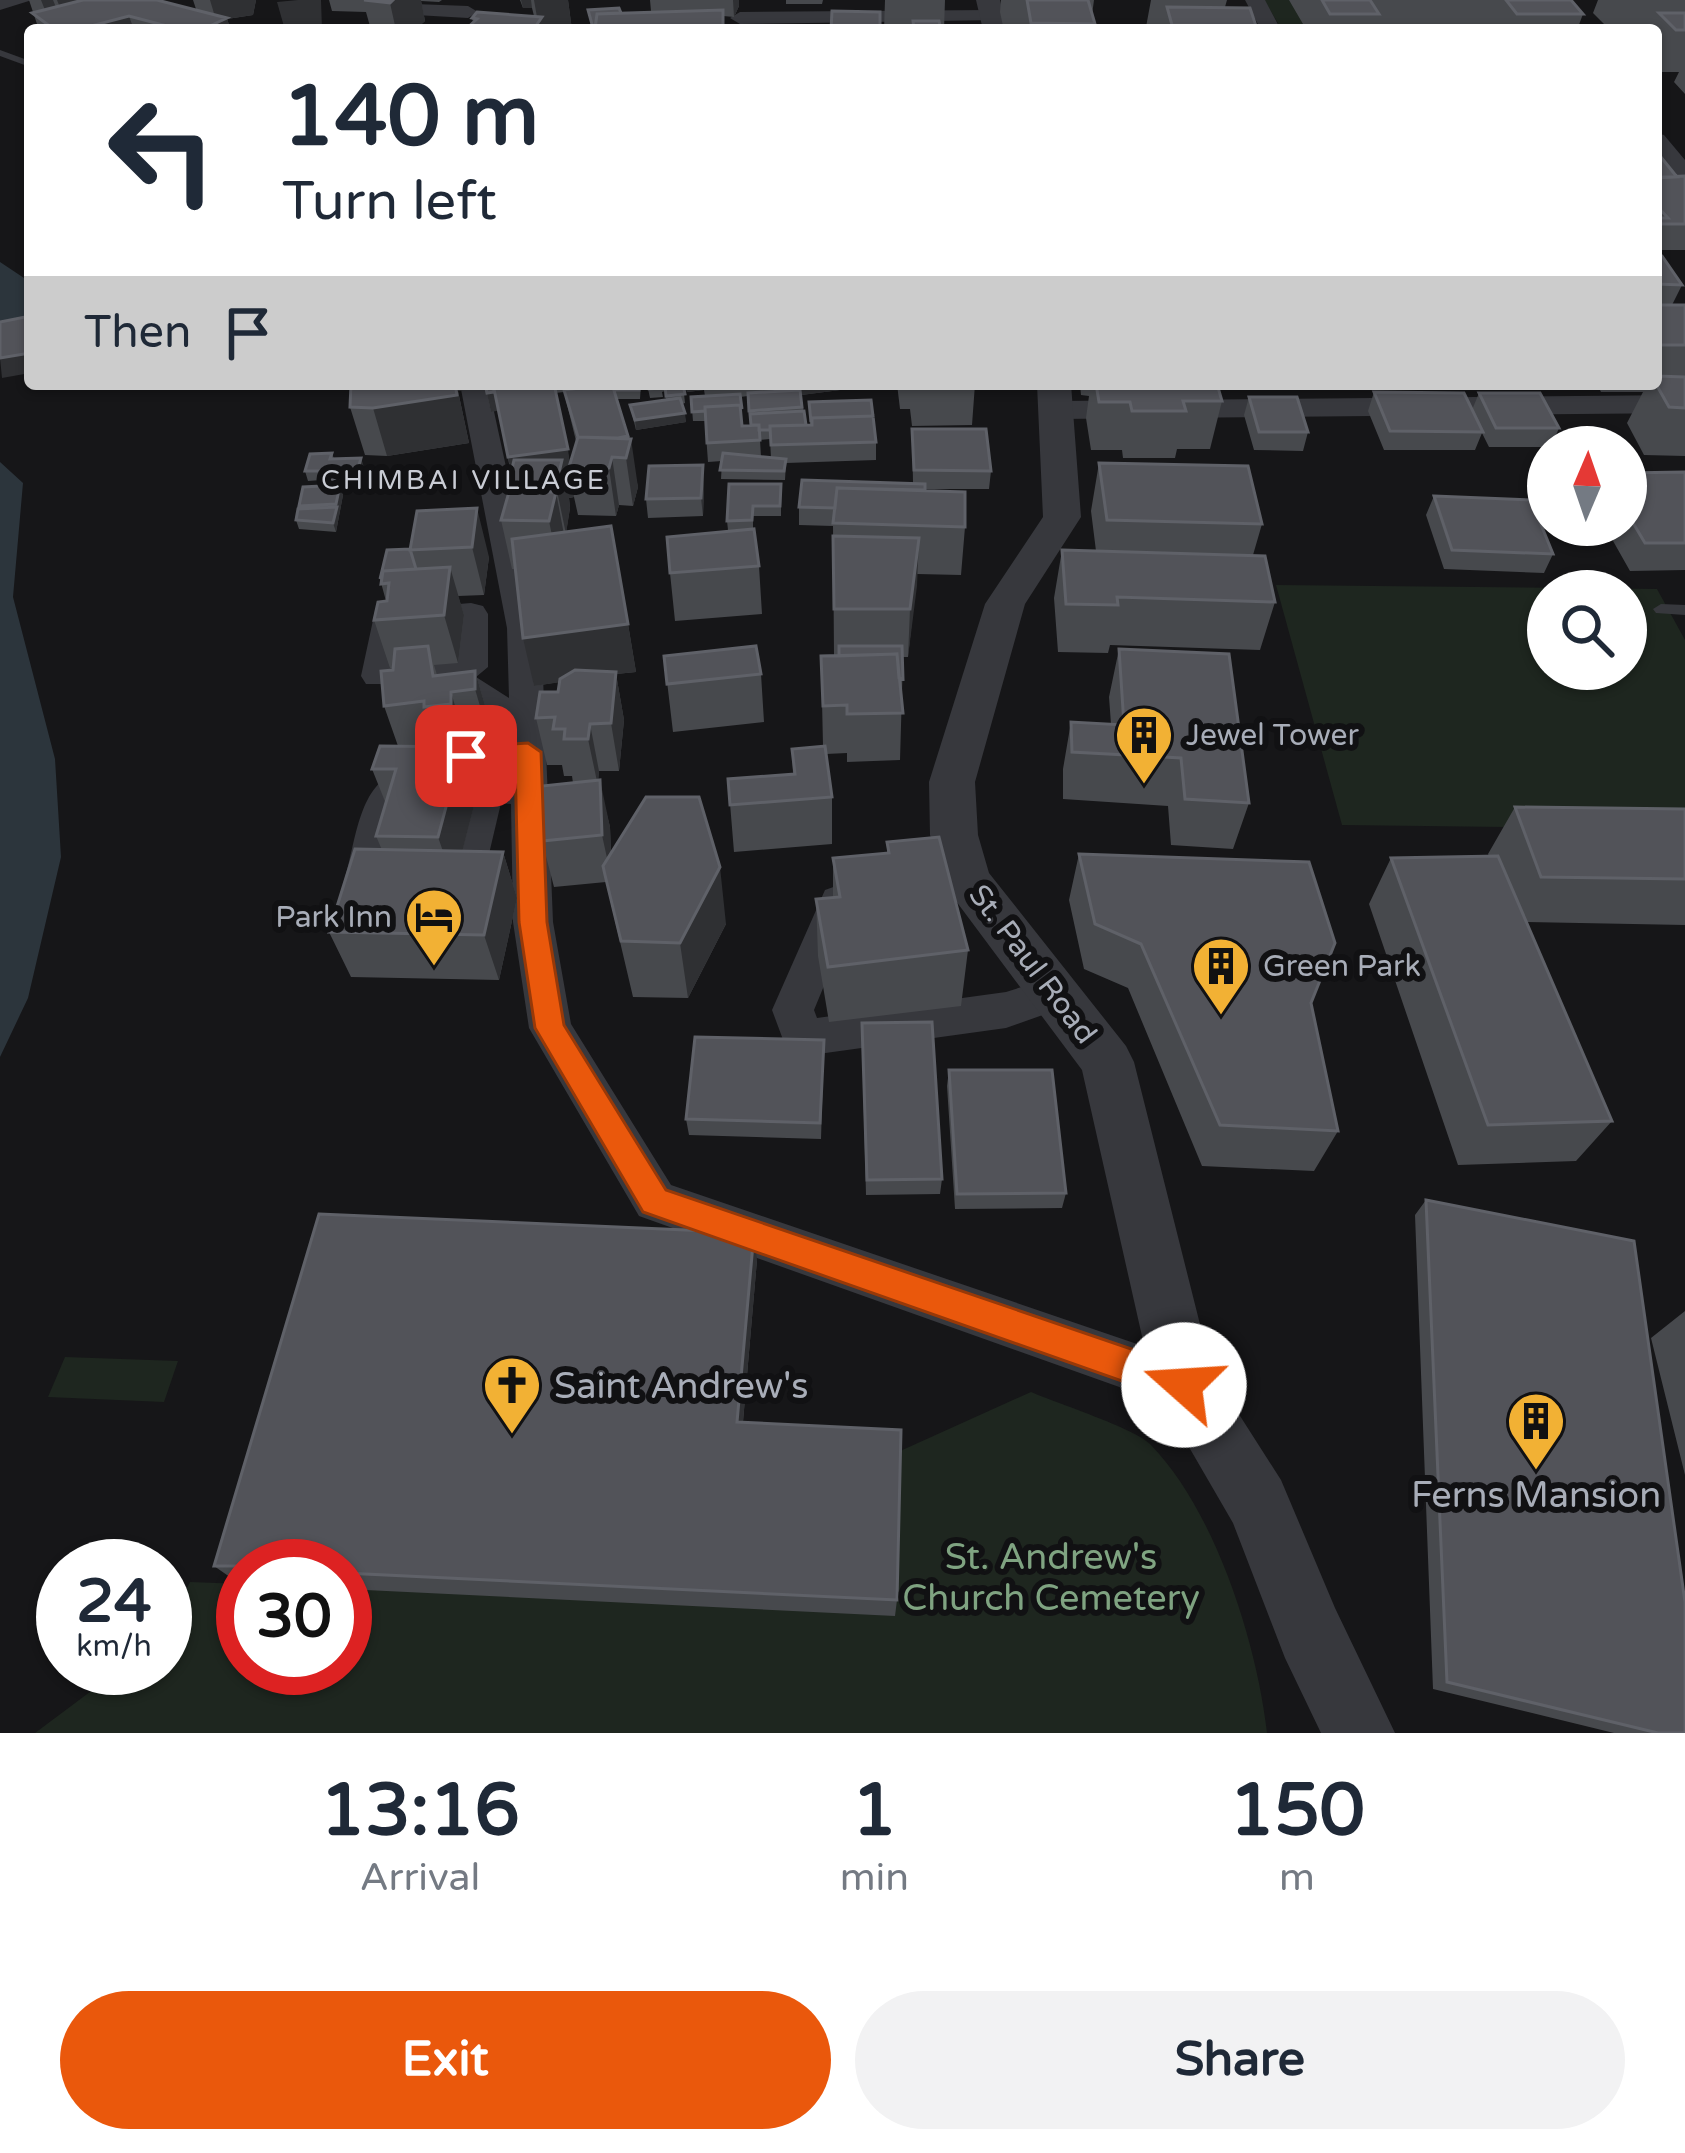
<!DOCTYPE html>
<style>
body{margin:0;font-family:"Varela Round",sans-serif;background:#f2f2f3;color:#1f2937;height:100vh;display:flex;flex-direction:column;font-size:45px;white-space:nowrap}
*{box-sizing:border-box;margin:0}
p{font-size:39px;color:#747a83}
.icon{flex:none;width:66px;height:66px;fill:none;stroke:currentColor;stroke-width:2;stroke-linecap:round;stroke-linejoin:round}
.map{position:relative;height:1733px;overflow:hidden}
.sheet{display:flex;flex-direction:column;background:#fff;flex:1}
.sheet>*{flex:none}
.top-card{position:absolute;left:24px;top:24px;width:1638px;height:366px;border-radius:12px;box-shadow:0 3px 9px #0004;background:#fff;color:#1f2937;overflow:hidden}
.needle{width:78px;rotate:2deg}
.buttons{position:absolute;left:1527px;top:426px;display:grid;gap:24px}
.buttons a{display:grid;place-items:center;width:120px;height:120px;border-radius:50%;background:#fff;box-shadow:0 3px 9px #0004;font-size:60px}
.speed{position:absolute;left:36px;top:1539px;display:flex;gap:24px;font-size:60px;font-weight:700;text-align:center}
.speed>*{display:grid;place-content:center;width:156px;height:156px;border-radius:50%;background:#fff;box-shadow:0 3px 9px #0004;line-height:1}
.speed small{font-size:30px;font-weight:400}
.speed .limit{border:18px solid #d22;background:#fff;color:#111}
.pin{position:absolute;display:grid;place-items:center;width:102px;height:102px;color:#fff;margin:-51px;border-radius:24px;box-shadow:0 6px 18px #0006}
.me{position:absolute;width:132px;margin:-66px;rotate:289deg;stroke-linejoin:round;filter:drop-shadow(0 0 9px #0008)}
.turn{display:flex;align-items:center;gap:42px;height:252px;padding:0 60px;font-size:54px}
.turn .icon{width:156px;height:156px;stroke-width:2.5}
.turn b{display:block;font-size:84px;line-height:102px}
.then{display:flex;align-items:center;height:114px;padding:0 60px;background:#0003;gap:24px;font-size:45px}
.eta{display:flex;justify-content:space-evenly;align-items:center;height:204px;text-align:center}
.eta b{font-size:72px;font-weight:700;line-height:84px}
.primary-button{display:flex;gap:24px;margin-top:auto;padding:24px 60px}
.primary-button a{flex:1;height:138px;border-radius:72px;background:#ea580c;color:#fff;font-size:48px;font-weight:700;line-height:138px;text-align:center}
.primary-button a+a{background:#f2f2f3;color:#1f2937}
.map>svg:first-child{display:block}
</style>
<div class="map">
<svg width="1685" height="1733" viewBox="0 0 1685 1733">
<rect width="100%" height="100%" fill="#161618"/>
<path fill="#1e261f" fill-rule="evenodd" d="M1264,0H1525L1548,30H1282Z
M1276,585L1657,589L1685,640V829L1342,825ZM1548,591H1626V669H1548Z
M65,1357L178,1361L164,1402L48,1397Z
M1031,1392C1056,1403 1134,1428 1150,1444C1215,1510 1257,1643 1267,1733H35L122,1668H165V1632L190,1582L243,1584V1668H345V1576L898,1452Z"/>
<path fill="#2c353c" d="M0,262L30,282V345L0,350Z
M0,462L23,483L13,597L55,759L61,857L28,998L0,1057Z"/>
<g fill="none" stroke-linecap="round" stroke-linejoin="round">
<path fill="#37383d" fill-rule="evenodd" d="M0,50L30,61V67L0,56Z
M1661,604L1685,605V615L1656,613L1653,609Z"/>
<path fill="#37383d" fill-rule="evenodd" d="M0,0H32L0,10Z
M1245,0H1265L1281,30H1261Z
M388,3L468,6L478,12L468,18L381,13L378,9Z
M991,10L998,12V20L740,24L730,18L740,12Z
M1656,133L1664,135L1685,160V181L1677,179L1656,154Z
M460,384H488L541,628L553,922L571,1024L671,1185L1184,1360L1202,1367L1209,1385L1202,1403L1184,1410L639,1216L529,1028L513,922L511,804L501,803L480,892L466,896L452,892L446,881L463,803L405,802L379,889L365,893L351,889L345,878C355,845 359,785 395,774L510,776V763L497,767L484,763L479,754L483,716L461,700L425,697L420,688L423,682L416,673L421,665L454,658V626L402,629L390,684H366L361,676L375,611L471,603L483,606L488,614V667L476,677L509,698L507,628Z
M1685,395V413L1058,419L1044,410L1058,401Z
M839,885L853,890L859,901L814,1010L817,1018L1006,992L1056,976L1071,981L1077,993L1071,1005L1006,1028L811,1055L785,1045L772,1010L825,890Z"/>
<path fill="#37383d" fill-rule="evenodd" d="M976,0H1000L1007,30H983Z
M1037,384H1071L1081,517L1025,604L975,782L978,835L989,873L1126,1046L1134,1062L1212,1372L1281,1480L1335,1608L1395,1733H1321L1285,1658L1233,1523L1153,1385L1082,1070L950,893L930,835L929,782L985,604L1043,517Z"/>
</g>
<path fill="#47494d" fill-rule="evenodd" d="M29,0H157L199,11L196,9L193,0H256L253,15L227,19L231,30H39Z
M329,0H442L439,2L421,1L425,21L415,30H371L366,12L332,11Z
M520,0H568L572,30L473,22L472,18L534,16L532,8H523Z
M650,0H739V6L734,17L723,16L724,30H593L588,10L621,13L661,12L651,11Z
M786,0H823L822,4H786Z
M885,0H945L944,30H884Z
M1001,0H1094L1092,15L1094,30H1108H1023V26H1003L1000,12Z
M1151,0H1227L1225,7L1256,26L1255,30H1157L1146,27Z
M1289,0H1571L1583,14L1577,30H1489L1491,24H1376L1374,30H1307L1308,24H1303Z
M1598,0H1685V94L1674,82L1679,72H1658L1656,70V30L1609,29L1593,13Z
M1656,151L1677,177L1685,176V250H1656Z
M1656,256L1682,285L1672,305H1685V456L1644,455L1627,423L1643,392H1601L1597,384H1656Z
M351,384L463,390L458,391L469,443L387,456L365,455L350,407Z
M485,384H582V388L587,387L586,384H641L640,399H617L638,487L633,506L619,505L616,516L578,515L574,497L569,498L570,508L566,532L628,624L636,672L616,674L624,720L619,771H599L598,780L610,827L611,854L726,924L688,998L633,997L606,882L554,887L542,841L573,783L572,776H564L562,765H547L536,718L558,692L559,682L534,686L515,569H512L501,520L509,492L508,486L511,473L498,410L491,412ZM564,392L576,441L570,463L555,393Z
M647,384H683L685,403L682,404L686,422L636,430L630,405L666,400L665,391L662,392L663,397L650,398Z
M685,384H786V391L793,390L790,384H840V390L801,395L806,425H810L809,402L876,442V460L786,463L785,480L721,479L722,461L708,462L705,421H693L691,397L705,396L704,390L687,392ZM748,396L750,425L742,426L740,397ZM770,439L771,458L761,457L760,440Z
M897,384H975L972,425L912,426L910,409H900Z
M1080,384H1217L1222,401L1210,449H1177L1175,458H1123L1122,450H1091L1086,418L1089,396L1081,395Z
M1231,384H1287L1285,390H1232Z
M1374,392L1472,410L1479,393L1559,428L1551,447H1489L1482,433L1475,450H1384L1368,411Z
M1249,397L1308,432L1303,451L1254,450L1244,415Z
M912,429L991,471L989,489H925L965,527L961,575L917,574L908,657H903L900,760L847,762V753L826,754L832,797V844L734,852L728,779L793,774L792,749L823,746L821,656H834L833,526L799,525V507L913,483Z
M332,453L334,459L364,467L358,489L342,490L343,495L336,532L299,529L296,520L300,509L299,506L322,486L321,480L308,481L305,471Z
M1099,463L1262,524L1253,555L1275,602L1260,650L1110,645L1108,653L1058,652L1054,598L1062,550L1096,551L1091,511Z
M1685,472V570L1630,571L1604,525H1626V473Z
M704,484L703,516L648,518L646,499Z
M781,484V516H753V530L759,566L762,614L675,621L670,573L749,530H728L727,521Z
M1434,496L1553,554L1544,573L1444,569L1426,515Z
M417,511L489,557L484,595L458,596L464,615L458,663L434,665L437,675L475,671L489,719V737L465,740V752H464L477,794L462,851L503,852L517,898L499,980L351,977L329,932L382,850L376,836L386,804L372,769L398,746L384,706L393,668H390L374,620L386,601L380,579L410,549Z
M1119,649L1249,803L1233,849L1171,845L1168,806L1063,799V769L1071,722L1111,724L1109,697Z
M664,656L761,674L764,722L673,732Z
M1515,807L1685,809V925L1527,922L1612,1121L1576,1161L1458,1165L1369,904L1391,858L1489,856L1488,854Z
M887,842L968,950L961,1006L829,1022L818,956L816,899L833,897V858L887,853Z
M1079,854L1311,1003L1338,1131L1314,1171L1202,1166L1128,988L1084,969L1069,900Z
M824,1040L821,1139L689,1135L686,1119Z
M862,1040L942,1179L940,1194L866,1195Z
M949,1070L1066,1193L1062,1208L955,1209L947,1086Z
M1426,1200L1685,1733H1614L1433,1689L1415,1215Z
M757,1260L743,1422L897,1600L895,1616L345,1589V1566H243V1584H240L214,1566Z
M1685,1311V1475L1651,1338Z"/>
<path fill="#2f3033" d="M41,0H53L64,27L53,30Z
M57,0H81L69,30Z
M210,0H256L253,15L227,19L231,30H201L216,20Z
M298,0H321L322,30H285L277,2Z
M393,0H421L425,21L415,30H396L390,3Z
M521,0H531L532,8H523Z
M534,0H568L572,30H533L538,23Z
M733,0H739V6L734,17Z
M129,16L134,30H76Z
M30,353V373L2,378L0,358Z
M427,384H463V390L458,391L469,443L387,456L373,408Z
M485,384L539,403L491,412Z
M686,384H703L704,390L687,392Z
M813,384H840V390L794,396V386Z
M685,413L686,422L636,430L635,420Z
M628,436L629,446L631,439L638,487L633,506L626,458L612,457L619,505L616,516L609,468L583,464Z
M568,449L574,497L569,498L570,508L566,534L556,486H514L508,457Z
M361,458L364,467L358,489L355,480Z
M703,465L704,484L703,516L701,498Z
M340,485L343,495L336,532L333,523Z
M556,492L565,540L559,569L549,521Z
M477,508L489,557L484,595L472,547Z
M919,538L917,586L908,657L910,609Z
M450,567L464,615L458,663L444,615Z
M628,624L636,672L616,674L624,720L619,771L611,723L616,674L534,686L523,638Z
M475,671L489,719V737L475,689Z
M451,692L465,740V752L451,704Z
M590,724L599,771L598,786L588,739Z
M462,747L477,794L454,883L438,837Z
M600,780L610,827L612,881L602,835Z
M503,852L517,898L499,980L484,935Z
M720,867L726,924L688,998L680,943Z
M754,1233L757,1260L741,1444L737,1422Z"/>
<path fill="#525359" stroke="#5f6168" stroke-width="3" d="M83,0H157L227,18L201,30H182L129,16L76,30H55L32,13Z
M364,0H393L390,3Z
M1027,0H1088L1095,24L1031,23Z
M1322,0H1370L1379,14H1330Z
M1506,0H1571L1583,14H1517Z
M1167,7L1250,8L1256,26L1172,25Z
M619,8L621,13L597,14L595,28H593L588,10Z
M723,10V30H688V27L595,29L597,14Z
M832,11L880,12V30H831Z
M477,12L542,17L533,30H465L477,19L472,18Z
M1659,13H1685V30H1676Z
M913,21H939L941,30H914Z
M118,26L122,30H100Z
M748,26L815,27V30H748Z
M1656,151L1677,177L1656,178Z
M1685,176V224H1662L1656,218H1668L1656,205V184L1663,177Z
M1656,256H1662L1682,285L1656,284Z
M1656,305H1685V345H1656Z
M30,316V353L0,358V322Z
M1656,376L1685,377V408L1669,407L1656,384Z
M351,384H455L457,395L373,408L350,407Z
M485,384H493L494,392L487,393Z
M493,384H554L568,449L508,457Z
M612,384L628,436L618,438L578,437L564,390Z
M612,384H639V390H614Z
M648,384H661L662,388L649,389Z
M683,384L685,394L666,396L665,385Z
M1096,384H1143V386L1217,384L1222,401H1183L1186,411H1132L1130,402H1099Z
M800,390L802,407L749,411L748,393Z
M1374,392L1464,393L1483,432L1390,431Z
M1479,393H1540L1559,428H1496Z
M740,394L742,409L740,405L705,407V411L692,412L691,397Z
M1249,397H1297L1308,432H1259Z
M680,398L685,413L635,420L630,405Z
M871,400L873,416L812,418L811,422L809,402Z
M740,405L742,426L759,425L760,440L707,443L705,407Z
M804,411L806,425L770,426V430H759V425H751L750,414Z
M873,416L876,442L771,445L770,426L812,425V418Z
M912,429H986L991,471L914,470Z
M578,437L631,439L626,458L612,457L609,468L569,467Z
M332,453L330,459L361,458L355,480L320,481L323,471H305L310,454Z
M723,453L786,459L784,471L720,470Z
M514,460H562L556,486H508Z
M1099,463L1248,466L1262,524L1107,520Z
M703,465L701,498L646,499L649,466Z
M1685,472V543H1645L1626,511V473Z
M802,480L925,484V490L837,488L835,508L799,507Z
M729,484H781L780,506H753L752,520L727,521Z
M340,485L336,504L299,506L303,487Z
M837,488L965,492V527L833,523Z
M509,492H556L549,521L501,520Z
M1434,496L1531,500L1553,554L1452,550Z
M337,507L333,523L296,520L298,509Z
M477,508L472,547L410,550L417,511Z
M611,526L628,624L523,638L512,539Z
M754,529L759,566L670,573L667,537Z
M833,536L919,538L910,609H834Z
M410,549L416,569L383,571L380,579L387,550Z
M1062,550L1265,556L1275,602L1117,597L1118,605L1066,604Z
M450,567L444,615L374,620L378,602L387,601L389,583L381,584L383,571Z
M428,646L433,676L475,671V689L451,692V704L424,707V701L384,706L381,671L393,670L395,649Z
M756,646L761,674L667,684L664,656Z
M839,646H902L903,679L899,678L897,654L839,656Z
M1119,649L1229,654L1249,803L1185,799L1181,758L1072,752L1071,722L1124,725Z
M897,654L903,713L847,714V705L823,706L821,656Z
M575,670L616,672L611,723L590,724L588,739H564L565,729H553L555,717L536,718L540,692H558L560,679Z
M380,746L462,747L438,837L376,836L396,769H372Z
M825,746L832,797L730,805L728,779L795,774L792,749Z
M600,780L602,835L542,841V786Z
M646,797H699L720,867L680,943L621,941L605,875L603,866Z
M1515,807L1685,809V879L1541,877Z
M939,837L968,950L828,967L816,899L840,897L833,858L889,853L887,842Z
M355,849L503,852L484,935L329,932Z
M1079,854L1309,862L1335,943L1311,1003L1338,1131L1220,1125L1141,944L1095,924Z
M1498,856L1612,1121L1488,1125L1391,858Z
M932,1022L942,1179L867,1180L862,1023Z
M695,1037L824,1040L820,1123L686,1119Z
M949,1070H1052L1066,1193L957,1194Z
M1426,1200L1634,1241L1685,1602V1733H1658L1447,1682Z
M319,1214L754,1233L737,1422L901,1430L897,1600L345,1573V1566H214Z"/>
<path fill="#ea580c" stroke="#983908" stroke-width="3" d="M528,743L541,752L547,922L564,1025L666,1190L1184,1367L1197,1373L1202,1385L1197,1398L1184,1403L643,1212L535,1028L519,922L515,762L466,765L453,756L466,747Z"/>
<defs>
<symbol id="building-pin" viewBox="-11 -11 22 30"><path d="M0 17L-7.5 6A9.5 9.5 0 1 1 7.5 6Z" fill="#f2b134" stroke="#111113"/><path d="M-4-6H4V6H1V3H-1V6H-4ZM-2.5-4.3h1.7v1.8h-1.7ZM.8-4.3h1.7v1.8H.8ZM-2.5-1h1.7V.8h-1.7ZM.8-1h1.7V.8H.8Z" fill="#111"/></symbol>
<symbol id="hotel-pin" viewBox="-11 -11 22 30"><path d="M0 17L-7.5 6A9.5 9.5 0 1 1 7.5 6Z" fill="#f2b134" stroke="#111113"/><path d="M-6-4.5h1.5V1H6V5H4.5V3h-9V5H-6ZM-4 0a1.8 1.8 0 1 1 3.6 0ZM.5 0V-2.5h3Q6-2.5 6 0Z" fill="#111"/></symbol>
<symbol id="church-pin" viewBox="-11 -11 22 30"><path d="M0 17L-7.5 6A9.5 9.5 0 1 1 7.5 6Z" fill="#f2b134" stroke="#111113"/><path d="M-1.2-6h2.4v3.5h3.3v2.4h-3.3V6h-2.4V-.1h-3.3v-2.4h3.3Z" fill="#111"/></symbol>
</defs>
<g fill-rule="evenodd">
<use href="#building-pin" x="1111" y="702" width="66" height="90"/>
<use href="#hotel-pin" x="401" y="884" width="66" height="90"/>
<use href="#building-pin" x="1188" y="933" width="66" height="90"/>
<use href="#church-pin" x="479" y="1352" width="66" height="90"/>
<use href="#building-pin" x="1503" y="1388" width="66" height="90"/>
</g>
<g text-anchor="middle" stroke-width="12" stroke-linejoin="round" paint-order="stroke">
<g font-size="27" letter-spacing="3" fill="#c9ccd4" stroke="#111113">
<text x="464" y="489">CHIMBAI VILLAGE</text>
</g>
<g font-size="30" fill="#a8adb8" stroke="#111113" text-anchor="start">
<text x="1186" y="745">Jewel Tower</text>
<text x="392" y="927" text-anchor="end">Park Inn</text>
<text x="1263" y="976">Green Park</text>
</g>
<g font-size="30" fill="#a8adb8" stroke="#111113">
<text transform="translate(1033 964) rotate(53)" y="10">St. Paul Road</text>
</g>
<g font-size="36" fill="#a8adb8" stroke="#111113" text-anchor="start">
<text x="554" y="1398">Saint Andrew's</text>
<text x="1536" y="1507" text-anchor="middle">Ferns Mansion</text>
</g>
<g font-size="36" fill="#7fa381" stroke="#111113">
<text x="1051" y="1569">St. Andrew's<tspan x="1051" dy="41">Church Cemetery</tspan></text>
</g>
</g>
</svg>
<div class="buttons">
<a><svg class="needle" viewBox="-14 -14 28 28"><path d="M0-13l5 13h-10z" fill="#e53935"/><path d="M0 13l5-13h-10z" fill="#747a83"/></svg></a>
<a><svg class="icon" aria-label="search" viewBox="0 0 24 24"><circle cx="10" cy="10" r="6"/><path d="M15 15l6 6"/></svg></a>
</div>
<div class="speed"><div>24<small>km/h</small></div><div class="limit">30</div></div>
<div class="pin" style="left:466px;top:756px;background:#d93025"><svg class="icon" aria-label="arrive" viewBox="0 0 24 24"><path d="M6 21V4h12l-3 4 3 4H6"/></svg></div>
<svg class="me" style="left:1184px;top:1385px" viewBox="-20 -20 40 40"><circle r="19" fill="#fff"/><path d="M0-13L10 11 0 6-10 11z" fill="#ea580c"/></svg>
<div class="top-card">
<div class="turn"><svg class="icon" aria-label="left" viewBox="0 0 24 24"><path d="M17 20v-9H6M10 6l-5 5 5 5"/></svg><div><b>140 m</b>Turn left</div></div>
<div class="then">Then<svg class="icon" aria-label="arrive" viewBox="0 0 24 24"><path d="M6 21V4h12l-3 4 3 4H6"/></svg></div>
</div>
</div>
<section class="sheet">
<div class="eta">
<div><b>13:16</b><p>Arrival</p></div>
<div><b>1</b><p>min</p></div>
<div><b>150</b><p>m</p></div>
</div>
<div class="primary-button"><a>Exit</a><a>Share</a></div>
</section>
